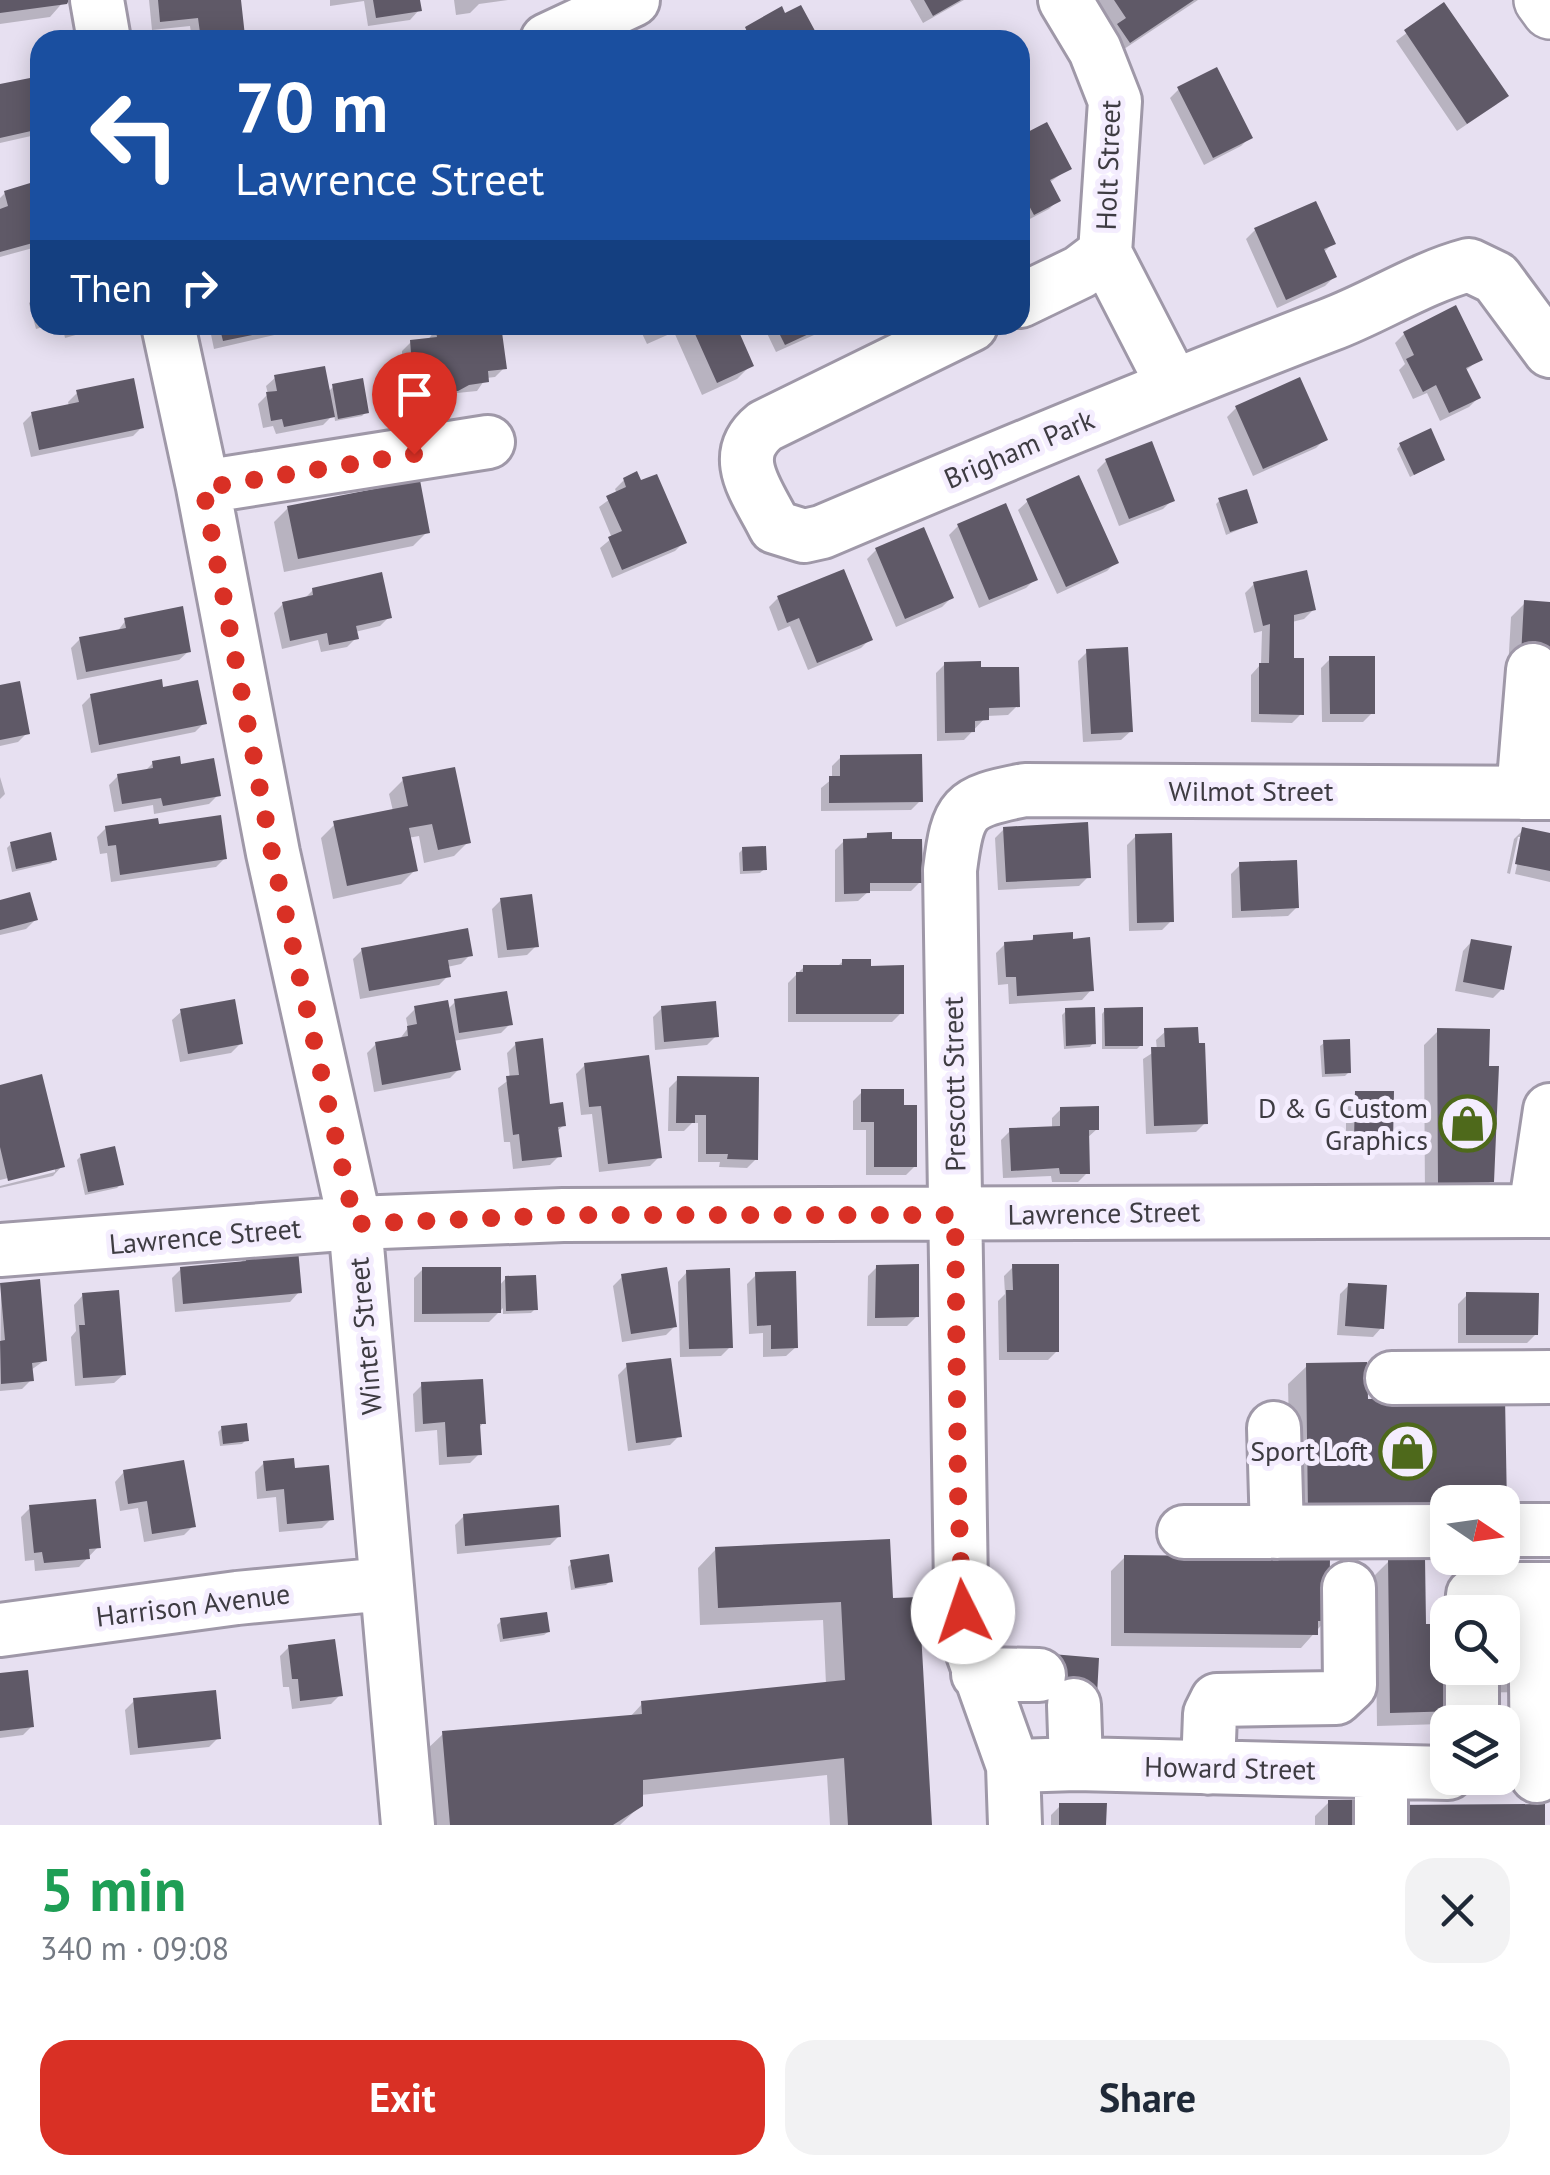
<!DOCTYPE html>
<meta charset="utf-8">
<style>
body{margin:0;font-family:"PT Sans",sans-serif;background:#f2f2f3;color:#1f2937;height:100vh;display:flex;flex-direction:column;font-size:38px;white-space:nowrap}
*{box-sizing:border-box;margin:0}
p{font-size:32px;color:#747a83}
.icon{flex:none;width:55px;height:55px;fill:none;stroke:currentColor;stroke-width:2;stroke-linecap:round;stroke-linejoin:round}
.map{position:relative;height:1825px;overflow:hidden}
.side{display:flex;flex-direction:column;background:#fff;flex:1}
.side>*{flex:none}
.banner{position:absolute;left:30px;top:30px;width:1000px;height:305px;border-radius:30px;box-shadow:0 5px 25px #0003;background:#1a4fa0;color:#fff;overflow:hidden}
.needle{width:65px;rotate:103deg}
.controls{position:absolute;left:1430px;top:1485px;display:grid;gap:20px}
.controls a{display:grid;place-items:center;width:90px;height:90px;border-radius:20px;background:#fff;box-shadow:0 5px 25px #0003;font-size:50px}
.pin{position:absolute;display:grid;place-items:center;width:85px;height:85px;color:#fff;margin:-102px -42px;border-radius:50% 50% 50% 0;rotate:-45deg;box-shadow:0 0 10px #0007}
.pin .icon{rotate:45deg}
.me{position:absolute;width:110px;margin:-55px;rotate:356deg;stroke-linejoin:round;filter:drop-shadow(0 0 8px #0008)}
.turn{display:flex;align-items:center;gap:35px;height:210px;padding:0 40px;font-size:45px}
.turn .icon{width:130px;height:130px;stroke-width:2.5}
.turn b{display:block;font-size:70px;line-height:85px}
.then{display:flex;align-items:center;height:95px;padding:0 40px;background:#0003;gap:20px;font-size:38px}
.round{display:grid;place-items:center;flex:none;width:105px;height:105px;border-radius:30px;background:#f2f2f3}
.summary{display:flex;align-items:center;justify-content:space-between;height:170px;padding:0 40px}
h1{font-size:60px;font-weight:600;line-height:75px;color:#1e9e55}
.primary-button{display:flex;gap:20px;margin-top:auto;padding:20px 40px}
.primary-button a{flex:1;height:115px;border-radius:30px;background:#d93025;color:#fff;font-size:40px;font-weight:600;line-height:115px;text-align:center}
.primary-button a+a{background:#f2f2f3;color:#1f2937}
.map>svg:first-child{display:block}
</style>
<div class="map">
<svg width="1550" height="1825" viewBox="0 0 1550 1825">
<rect width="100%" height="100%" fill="#e7e0f1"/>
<path fill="#0003" d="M0,0H65L50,17L0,24Z
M149,0H238L242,35L237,40H192L190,26L152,30Z
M330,0H418L419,10L410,20L368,26L364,1L330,6Z
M454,0H508L479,4L470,13L456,15Z
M910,0H964L923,23Z
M1095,0H1198L1115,55Z
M1444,5L1497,104L1457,131L1396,41Z
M40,78V134L0,143V87Z
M1179,89L1250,137L1241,146L1204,165L1170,98Z
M1020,139L1069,168L1049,183L1058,200L1049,209L1024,222L1020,214Z
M40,183V246L0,257V198L5,193Z
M1255,230L1333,243L1323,253L1334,277L1325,286L1277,308L1246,239Z
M40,293V325H50L36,329L29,303Z
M62,325H111L65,338Z
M209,325H317L214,349Z
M468,325H499L504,368L495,377L486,378L477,391L457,393L446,399L396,402L392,366L402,356V351L411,342L428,340L436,329Z
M638,325H741L735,328L751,365L737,379L702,395L674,332L647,344Z
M763,325H822L823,326L814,335L776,352Z
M1404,334L1480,359L1465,371L1478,398L1469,407L1440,421L1427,393L1413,399L1399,370L1405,364L1395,343Z
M276,377L327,393L334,386L366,412L362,416L335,421L334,414L323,425L276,434L273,426L263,428L258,404L268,394L266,386Z
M77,393L142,427L133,436L31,457L23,423L32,414L69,406L68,402Z
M1236,408L1325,439L1316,448L1253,476L1227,417Z
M1400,445L1442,460L1410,477L1397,449Z
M1106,461L1172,500L1163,509L1119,526L1097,470Z
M624,480L684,542L675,551L612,578L600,548L612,538L599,507L617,494L615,489Z
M1028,501L1116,562L1107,571L1057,594L1018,510Z
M1219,501L1255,523L1226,535L1216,504Z
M288,508L427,532L413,546L284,572L274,522Z
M958,526L1035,579L1026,588L979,608L949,535Z
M876,550L951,598L942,607L896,627L867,559Z
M1254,584L1313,610L1304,619L1292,622L1291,660L1301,714L1292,723L1251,722V675L1261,664L1262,631L1254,633L1245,593Z
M313,590L389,617L380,626L355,632L356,638L347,647L321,652L318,640L282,649L274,613L283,604L304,599Z
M778,598L870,639L861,648L808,670L790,626L778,631L769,607Z
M1525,603L1550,604L1508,669L1511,617Z
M126,620L189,651L179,660L77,680L71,648L80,639L117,632Z
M1087,652L1131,731L1121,740L1083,742L1078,661Z
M1330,659L1372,713L1363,722H1322L1321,668Z
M945,664L978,670L1017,706L1008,715L987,716L964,740L937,741L936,673Z
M0,688L27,733L18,742L0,746Z
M161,690L204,723L195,732L91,753L82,705L91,696Z
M841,757L920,801L911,810L821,811V788L832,779V766Z
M153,763L179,767L218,795L209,804L154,814L153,805L114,812L109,785L118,776L145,771Z
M0,777L5,794L0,799Z
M403,780L468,842L454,856L424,863L419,836L408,838L415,870L401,884L333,899L321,838L335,824L393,811L389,794Z
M106,828L225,858L216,867L111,882L107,853L100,854L97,837Z
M1004,829L1088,877L1079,886L998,890L995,838Z
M1523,830L1550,836V882L1515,874L1523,837H1518L1510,874L1507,873L1514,839Z
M868,835L889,842L920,882L911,891H869L858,901L835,902V850L844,841H862Z
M1136,836L1171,921L1162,930L1129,931L1127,845Z
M11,844L54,859L51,863L12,872L7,848Z
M743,849L764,869L760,873L740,874L739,853Z
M1240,865L1297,907L1288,916L1232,918L1231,874Z
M501,900L536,946L527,955L498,958L492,909Z
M0,903L35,920L26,929L0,935Z
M1034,937L1091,990L1082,1000L1009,1004L1008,984L998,985L996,953L1005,944L1029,943Z
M1472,941L1502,989L1493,998L1455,991L1463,951Z
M362,950L470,955L461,964L447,967L448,976L439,985L360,999L353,959Z
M843,961L869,968L901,1013L892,1022H788V983L804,967L836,968Z
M455,1002L510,1024L501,1033L453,1041L459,1069L450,1078L374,1092L367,1053L376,1044L399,1040L408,1028L406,1018L415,1009H448Z
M662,1008L716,1036L707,1045L655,1050L653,1017Z
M1105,1010L1141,1045L1137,1049H1102V1014Z
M182,1011L240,1044L231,1053L180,1062L172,1020Z
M1066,1011L1093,1043L1090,1047L1064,1049L1062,1015Z
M1166,1031L1205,1123L1196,1132L1146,1134L1143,1059L1157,1050L1156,1040Z
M1438,1031L1491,1181L1477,1195L1425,1197L1424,1045Z
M1324,1043L1349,1072L1345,1076L1322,1077L1320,1046Z
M516,1044L548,1107L564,1125L556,1132L559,1156L550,1165L513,1169L510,1142H504L498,1088L510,1079L507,1053Z
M585,1065L659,1157L650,1166L599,1172L592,1114L581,1115L576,1074Z
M678,1079L756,1159L747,1168L719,1167L720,1162H698V1123H692L684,1131H668L669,1088Z
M0,1087L62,1166L53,1176L0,1188V1186L55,1172V1167L0,1180Z
M862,1092L915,1166L906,1175H866V1130H853V1101Z
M1356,1093L1390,1142L1381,1151H1346V1102Z
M1061,1109L1097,1129L1086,1139L1087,1173L1078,1182H1052L1051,1176L1003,1178L1001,1140L1010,1131L1052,1129V1118Z
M81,1156L121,1184L117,1188L85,1195L77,1160Z
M247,1256L299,1292L290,1302L175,1312L172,1278L181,1269L239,1264Z
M877,1267L917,1316L907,1326H867L868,1276Z
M1013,1267L1057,1351L1048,1360H999L998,1301L1005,1294L1004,1276Z
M423,1269L499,1286L506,1278L535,1309L531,1313L503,1314V1308L489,1322H414V1278Z
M687,1272L730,1347L721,1356L680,1357L678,1282Z
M756,1275L796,1347L786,1356L763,1357V1333L749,1334L747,1284Z
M622,1277L675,1326L666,1335L622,1342L613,1286Z
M1,1285L45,1360L31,1370V1380L22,1389L0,1391Z
M1349,1285L1382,1327L1373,1337L1337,1335L1340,1294Z
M83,1295L124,1374L114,1383L75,1386L71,1337L76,1331L74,1305Z
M1467,1295L1536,1334L1527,1343H1458V1304Z
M627,1366L679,1436L670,1445L628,1451L618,1375Z
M1307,1366L1366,1402L1503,1399L1502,1502H1448L1291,1529L1288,1384Z
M422,1385L483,1423L478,1429L479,1454L470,1463L439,1465L437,1430L415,1432L413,1394Z
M222,1428L246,1440L242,1444L220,1446L218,1432Z
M264,1463L293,1471L331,1519L322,1528L279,1532L276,1497L257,1499L255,1472Z
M124,1472L193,1526L184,1535L144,1542L138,1508L120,1511L115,1482Z
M30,1508L98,1547L79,1567L35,1571L34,1560L25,1561L21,1517Z
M464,1516L559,1536L550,1545L457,1554L455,1525Z
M716,1549L890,1601L929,1825H830L827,1775L641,1795V1805L620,1825H431L424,1752L443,1734L629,1718L642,1704L826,1684L823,1620L700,1625L698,1568Z
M1125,1557L1326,1620L1301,1648L1111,1646V1571Z
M1389,1561L1448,1668H1502V1636H1544L1536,1692L1455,1693L1456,1710L1442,1724L1377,1726L1375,1575Z
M572,1563L610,1581L606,1585L571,1590L568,1567Z
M501,1621L548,1632L544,1635L500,1642L497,1625Z
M289,1647L340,1695L331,1704L292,1709L289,1687H283L280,1656Z
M0,1675L32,1726L23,1735L0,1738Z
M134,1701L218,1738L209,1747L130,1755L125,1710Z
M1329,1802L1366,1825H1273H1315V1816Z
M1060,1806L1104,1825H1051V1815Z"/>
<path fill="#5f5967" d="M0,0H69L67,4L0,13Z
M158,0H241L245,36L201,40L198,18L160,22Z
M373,0H420L422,11L376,18Z
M924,0H961L933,16Z
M1114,0H1194L1130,43L1117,24L1126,18Z
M1444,2L1509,96L1467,124L1404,30Z
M801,5L820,40H737L748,34L745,27L782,6L785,13Z
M1217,67L1253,138L1213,158L1177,87Z
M40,76V129L0,138V84Z
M1047,122L1072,169L1050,180L1061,201L1034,215L1020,189V136Z
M40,180V241L0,252V209L8,206L4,191Z
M1316,201L1336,244L1324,249L1337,277L1286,300L1254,228Z
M1456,305L1483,360L1466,368L1481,398L1449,413L1436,385L1423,392L1406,359L1414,355L1403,332Z
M219,325H291V327L223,341Z
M501,325L507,369L488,371L489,382L469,385L458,391L404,394L400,355L411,353L410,340L437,337L435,326Z
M691,325H736L754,366L717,383Z
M775,325H828L785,345Z
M325,366L335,417L284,427L282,419L271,421L266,392L277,391L274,375Z
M1300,377L1328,440L1263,469L1235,406Z
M134,378L144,428L39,450L31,412L79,402L76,390Z
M363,378L369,413L338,419L332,384Z
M1431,428L1445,460L1414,475L1399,443Z
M1152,441L1175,501L1129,519L1105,459Z
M637,471L641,480L657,474L687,543L622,570L608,537L622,531L606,496L626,487L623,478Z
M1079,475L1119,563L1066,587L1026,499Z
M420,480L430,533L298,559L287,506Z
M1247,489L1258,523L1230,532L1218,498Z
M1006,503L1038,580L989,600L957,524Z
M924,527L954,598L905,619L875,548Z
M844,569L873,640L817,663L799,618L787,623L777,596Z
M1307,570L1316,610L1294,615V658H1304V715L1259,714V663H1269L1270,624L1263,626L1253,582Z
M382,572L392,618L356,626L359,639L329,645L327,633L290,641L282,602L313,595L312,588Z
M1524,600L1550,602V658L1521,656Z
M183,606L191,652L86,672L79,637L126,628L124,618Z
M1128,647L1133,732L1091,734L1086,649Z
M1329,656H1375V714H1330Z
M981,661V667H1019L1020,707L989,708V720L975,721V732L945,733L944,662Z
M162,679L163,687L198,680L207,724L99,745L90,694Z
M20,681L30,734L0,740V685Z
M922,754L923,802L829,803V776H840V755Z
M180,756L181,764L214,758L221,796L163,806L161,798L122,804L117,774L153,768L152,761Z
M455,767L471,843L438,850L432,824L409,828L418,871L347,886L333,821L408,806L402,777Z
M221,815L227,859L120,875L116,845L108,846L105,826L158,818L159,824Z
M1088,822L1091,878L1006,882L1003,827Z
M1522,827L1550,833V871L1515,864Z
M51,832L57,860L16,869L10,842Z
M892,832V839H922L923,883H870V893L844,894L843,839L867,838V833Z
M1172,833L1174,922L1137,923L1135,834Z
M766,846L767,870L743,871L742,847Z
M1297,860L1299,908L1241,911L1239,862Z
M30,892L38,920L0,930V900Z
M532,894L539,947L507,950L500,898Z
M468,928L473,956L448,960L451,977L369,991L361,948Z
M1073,932V939L1090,937L1094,991L1017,996L1016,977H1006L1004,942L1033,940V935Z
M1471,939L1512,946L1504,990L1463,982Z
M842,959H871V966L904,965V1014H796V972H803V965H842Z
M507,991L513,1025L459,1033L454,999Z
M235,999L243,1044L188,1054L180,1009Z
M448,1000L461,1070L382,1085L375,1042L408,1036L407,1026L417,1024L414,1006Z
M716,1001L719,1037L664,1042L661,1006Z
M1095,1007L1096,1044L1066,1046L1065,1008Z
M1143,1007V1046H1105L1104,1008Z
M1198,1027L1199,1043H1205L1208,1124L1154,1126L1151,1047H1165L1164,1028Z
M1437,1028L1490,1029L1489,1066H1499L1494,1182L1438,1184Z
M543,1038L550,1104L563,1102L566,1126L558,1127L562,1157L522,1161L519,1134L513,1135L506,1076L519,1075L515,1042Z
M1350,1039L1351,1073L1325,1074L1323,1040Z
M649,1055L662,1158L608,1164L601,1106L589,1107L584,1063Z
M42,1074L65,1167L8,1181L0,1147V1085Z
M677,1076L759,1077L758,1160L727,1159L728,1154H706V1115H695V1123H676Z
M861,1089H904V1105H917V1167H874V1122H861Z
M1355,1091H1394L1393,1143H1354Z
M1099,1106V1130H1089L1090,1174H1060L1059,1168L1011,1171L1009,1128L1060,1126V1107Z
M115,1146L124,1185L88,1192L80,1154Z
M298,1249L302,1293L183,1304L180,1267L246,1261L245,1254Z
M919,1264V1317L875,1318L876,1265Z
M1012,1264H1059V1352H1007L1006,1290H1013Z
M422,1267H501V1313L422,1314Z
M667,1267L677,1327L631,1334L621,1274Z
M730,1268L733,1348L689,1349L686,1270Z
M796,1271L798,1348L771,1349V1325L757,1326L755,1272Z
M536,1275L538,1310L506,1311L505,1276Z
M40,1279L47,1361L32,1363L34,1381L1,1384L0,1341L5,1340L0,1283Z
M1348,1283L1387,1285L1384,1329L1345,1326Z
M119,1290L126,1375L83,1378L79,1325H85L82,1293Z
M1466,1292L1539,1293L1538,1335H1466Z
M671,1358L682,1437L636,1443L626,1363Z
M1367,1362L1368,1399L1505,1397L1507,1507H1502V1502H1448V1508L1308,1511L1306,1363Z
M483,1379L486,1424H480L482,1455L447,1457L445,1422L423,1424L421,1382Z
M247,1423L249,1441L223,1444L221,1426Z
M294,1458L295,1468L329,1465L334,1520L287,1524L284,1489L266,1491L263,1461Z
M184,1460L196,1527L152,1534L147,1501L128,1504L123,1470Z
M96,1499L101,1548L89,1549L90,1559L44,1563L42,1552L34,1553L29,1505Z
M559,1505L561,1537L465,1546L463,1514Z
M890,1539L893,1598L919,1597L932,1825H848L844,1758L643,1780V1806L613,1825H450L442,1731L642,1714L641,1701L845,1680L841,1602L718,1608L715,1547Z
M609,1554L613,1582L575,1588L570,1560Z
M1124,1555L1330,1557L1329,1621H1318V1635L1124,1633Z
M1388,1558H1425L1426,1624H1448V1668L1458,1711L1390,1713Z
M547,1612L550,1632L503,1639L500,1618Z
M335,1639L343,1696L300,1701L298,1679H292L288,1645Z
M1052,1654L1099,1658L1097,1695L1049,1692Z
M28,1670L34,1727L0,1731V1673Z
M216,1690L221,1739L138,1748L133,1698Z
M1328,1800H1368V1825H1328Z
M1059,1803H1107L1106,1825H1059Z
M1545,1804V1825H1391V1805Z"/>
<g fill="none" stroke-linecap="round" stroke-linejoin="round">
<defs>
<path id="minor" d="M97,0L104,40
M1065,0L1095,50L1115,101L1105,253L1173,385
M547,40L633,0
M1020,301L1080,272L1105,253
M168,325L203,487L273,853L355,1223L408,1825
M971,325L765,426C727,457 758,492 775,527L804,536L822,532C990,461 1159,390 1329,325C1377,307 1420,278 1469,265L1496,278L1550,351
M203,487L488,442
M1523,793L1533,670
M1535,1210L1550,1110
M0,1250L355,1223L563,1215L1550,1211
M1392,1378L1550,1377
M1274,1428L1277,1532
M1502,1530H1550
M1184,1532L1448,1531
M1535,1589L1537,1776
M1472,1612L1473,1595L1481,1589H1550
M0,1630L237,1598L386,1584
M1472,1668V1722
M978,1674L1039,1675
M1074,1705L1076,1764
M1013,1766L1076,1764L1448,1773
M1208,1768L1210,1714L1217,1700L1336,1698L1350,1685L1349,1588
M1381,1772V1825
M1015,1825L1013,1766L966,1634L961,1590L950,870C958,807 962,802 1025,790L1550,793"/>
<path id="major" d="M1542,0L1550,11"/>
</defs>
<use href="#minor" stroke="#9f98a8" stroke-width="58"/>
<use href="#major" stroke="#9f98a8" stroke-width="60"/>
<use href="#minor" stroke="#fff" stroke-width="52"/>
<use href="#major" stroke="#fff" stroke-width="55"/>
</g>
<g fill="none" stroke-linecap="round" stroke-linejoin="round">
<path stroke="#d93025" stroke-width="18" stroke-dasharray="0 32.4" d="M414,454L203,488L272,853L355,1224L563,1215H955L958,1494L963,1612"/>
</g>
<defs>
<symbol id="shop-ring" viewBox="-11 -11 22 22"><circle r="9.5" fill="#f4edfe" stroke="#4e691b" stroke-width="1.5"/><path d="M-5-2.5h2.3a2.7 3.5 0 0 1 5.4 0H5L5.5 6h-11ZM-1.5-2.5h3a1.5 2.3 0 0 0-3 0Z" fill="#4e691b"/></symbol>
</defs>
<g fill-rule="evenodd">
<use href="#shop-ring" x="1436" y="1092" width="63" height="63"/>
<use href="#shop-ring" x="1376" y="1420" width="63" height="63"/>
</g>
<g text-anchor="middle" stroke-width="10" stroke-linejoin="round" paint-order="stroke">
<g font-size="28" fill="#3e3c42" stroke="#f4edfe">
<text transform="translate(1108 165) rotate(-88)" y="10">Holt Street</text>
<text transform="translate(1019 449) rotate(-23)" y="10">Brigham Park</text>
<text x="1251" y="801">Wilmot Street</text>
<text transform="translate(954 1084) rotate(-91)" y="10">Prescott Street</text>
<text transform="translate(1104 1213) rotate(-1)" y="10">Lawrence Street</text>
<text transform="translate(205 1236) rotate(-5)" y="10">Lawrence Street</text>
<text transform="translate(365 1336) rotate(-95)" y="10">Winter Street</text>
<text transform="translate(193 1605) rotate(-7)" y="10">Harrison Avenue</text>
<text transform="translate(1230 1768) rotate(1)" y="10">Howard Street</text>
</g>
<g font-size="28" fill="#3e3c42" stroke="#f4edfe" text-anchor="end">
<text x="1428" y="1118">D &amp; G Custom<tspan x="1428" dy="32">Graphics</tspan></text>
<text x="1368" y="1461">Sport Loft</text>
</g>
</g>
</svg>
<div class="controls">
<a><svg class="needle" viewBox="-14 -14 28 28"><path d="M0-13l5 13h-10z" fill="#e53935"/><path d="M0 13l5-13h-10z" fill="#747a83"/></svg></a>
<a><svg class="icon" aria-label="search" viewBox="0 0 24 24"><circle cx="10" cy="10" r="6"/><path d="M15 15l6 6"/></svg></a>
<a><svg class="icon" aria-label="layers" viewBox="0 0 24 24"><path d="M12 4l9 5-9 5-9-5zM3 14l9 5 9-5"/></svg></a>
</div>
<div class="pin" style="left:414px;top:454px;background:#d93025"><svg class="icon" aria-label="arrive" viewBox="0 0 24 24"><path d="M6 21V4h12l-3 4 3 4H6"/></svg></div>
<svg class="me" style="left:963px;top:1612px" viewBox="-20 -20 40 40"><circle r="19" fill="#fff"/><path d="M0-13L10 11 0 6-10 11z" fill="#d93025"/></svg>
<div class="banner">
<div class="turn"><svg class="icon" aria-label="left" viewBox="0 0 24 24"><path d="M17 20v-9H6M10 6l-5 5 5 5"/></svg><div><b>70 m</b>Lawrence Street</div></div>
<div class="then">Then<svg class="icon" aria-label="right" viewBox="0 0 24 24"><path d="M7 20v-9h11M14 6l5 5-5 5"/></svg></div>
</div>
</div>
<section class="side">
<div class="summary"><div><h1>5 min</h1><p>340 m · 09:08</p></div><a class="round"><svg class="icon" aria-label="close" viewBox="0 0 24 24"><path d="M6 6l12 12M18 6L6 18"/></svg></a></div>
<div class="primary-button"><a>Exit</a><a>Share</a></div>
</section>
